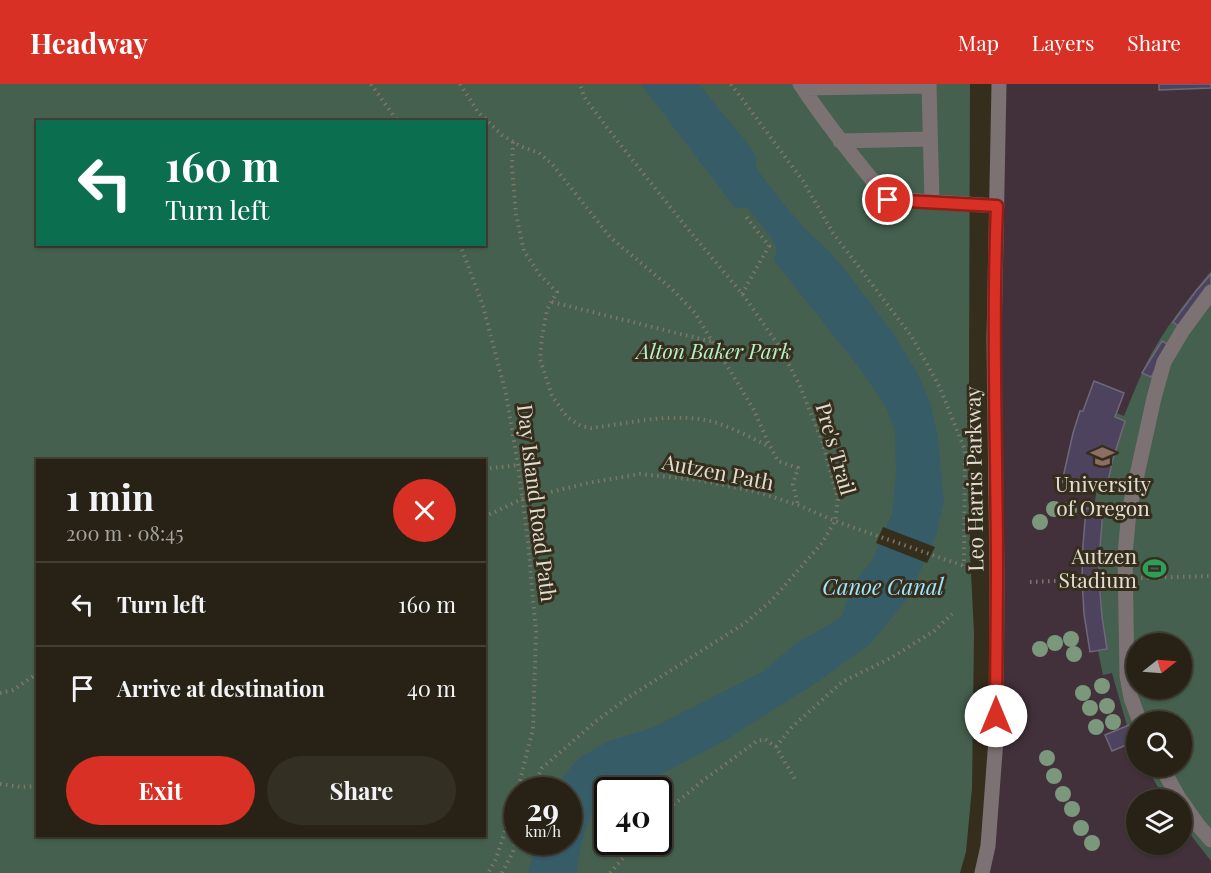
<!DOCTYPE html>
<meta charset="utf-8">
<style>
body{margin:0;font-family:"Playfair Display",serif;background:#342f23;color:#f1f3f6;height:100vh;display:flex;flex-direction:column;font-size:22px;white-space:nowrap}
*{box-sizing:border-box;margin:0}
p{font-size:20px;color:#a5a4a1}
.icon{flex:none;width:33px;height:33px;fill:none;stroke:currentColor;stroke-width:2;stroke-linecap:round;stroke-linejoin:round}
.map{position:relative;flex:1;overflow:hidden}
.sheet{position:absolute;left:36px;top:375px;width:450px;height:378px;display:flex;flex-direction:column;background:#282216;border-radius:0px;box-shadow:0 2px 4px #0004,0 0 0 2px #443f35}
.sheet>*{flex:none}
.top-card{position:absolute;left:36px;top:36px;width:450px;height:126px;border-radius:0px;box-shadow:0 2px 4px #0004,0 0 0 2px #443f35;background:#0b6e4f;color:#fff;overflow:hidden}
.needle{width:39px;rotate:73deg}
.fabs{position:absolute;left:1126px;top:549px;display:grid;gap:12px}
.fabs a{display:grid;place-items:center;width:66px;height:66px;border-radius:50%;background:#282216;box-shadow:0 2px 4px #0004,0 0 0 2px #443f35;font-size:30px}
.speed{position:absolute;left:504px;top:693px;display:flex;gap:12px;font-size:30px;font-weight:700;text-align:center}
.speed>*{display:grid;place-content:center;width:78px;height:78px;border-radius:50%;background:#282216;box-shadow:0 2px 4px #0004,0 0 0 2px #443f35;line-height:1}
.speed small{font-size:15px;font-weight:400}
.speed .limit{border:3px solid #111;border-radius:9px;background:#fff;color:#111}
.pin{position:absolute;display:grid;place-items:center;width:51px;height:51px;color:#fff;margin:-26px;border:3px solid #fff;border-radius:50%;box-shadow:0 2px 6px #0007}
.me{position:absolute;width:66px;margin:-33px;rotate:0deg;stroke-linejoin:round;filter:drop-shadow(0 0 4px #0008)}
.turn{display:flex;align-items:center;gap:21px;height:126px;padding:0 30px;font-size:27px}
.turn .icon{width:78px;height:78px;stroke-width:2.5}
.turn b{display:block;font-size:42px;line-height:51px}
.round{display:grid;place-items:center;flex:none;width:63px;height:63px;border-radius:32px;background:#342f23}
.headline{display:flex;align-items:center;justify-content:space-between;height:102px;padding:0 30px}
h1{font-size:36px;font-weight:700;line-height:45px}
.primary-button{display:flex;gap:12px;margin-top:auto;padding:12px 30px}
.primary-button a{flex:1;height:69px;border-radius:36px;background:#d93025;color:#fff;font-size:24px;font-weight:700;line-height:69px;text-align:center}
.primary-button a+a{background:#342f23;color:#f1f3f6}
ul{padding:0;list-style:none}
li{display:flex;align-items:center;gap:18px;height:84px;padding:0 30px;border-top:2px solid #443f35}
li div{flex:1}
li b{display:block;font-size:22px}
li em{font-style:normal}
header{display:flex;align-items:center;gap:36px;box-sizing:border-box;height:84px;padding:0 30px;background:#d93025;color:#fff}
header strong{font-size:28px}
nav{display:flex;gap:33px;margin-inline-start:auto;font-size:21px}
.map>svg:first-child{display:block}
</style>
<header>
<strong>Headway</strong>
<nav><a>Map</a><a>Layers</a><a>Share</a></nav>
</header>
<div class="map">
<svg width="1211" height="789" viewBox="0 0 1211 789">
<rect width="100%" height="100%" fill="#362e1d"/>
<path fill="#42313b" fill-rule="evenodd" d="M999,0H1211V789H981L990,745ZM1137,560H1182V604H1137ZM1137,638H1182V682H1137ZM1137,716H1182V760H1137Z"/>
<path fill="#45604e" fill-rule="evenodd" d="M0,0H970L969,299L970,468L974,550L972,704L966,768L960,789H0ZM38,38H484V160H38ZM38,376H484V752H38ZM518,706H568V758H518ZM608,706H658V758H608Z
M1211,187V777L1182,740V716L1165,715L1146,683L1182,682V638H1137V666L1133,658L1136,657L1129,642H1127L1112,589L1103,591L1098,567L1102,533L1099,476L1103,426L1094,424L1097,404L1106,405L1113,375L1124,337L1115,333L1116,329L1124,332C1131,315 1138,297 1146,280C1163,246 1187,216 1211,187ZM1137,560H1182V604H1137Z"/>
<path fill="#365c68" d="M641,0H699L752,65L757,78L755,82L773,107L804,144L828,166L846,187L890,245L917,288L931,321L938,354L944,418L935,455L907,515L870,560L816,599L724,657L673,684L626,706H608L607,715L594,722L582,758L576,789H528L536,758H568V706H554L555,703L579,674L609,657L652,644L764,587L792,562L842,533L852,501L871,478L892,430L896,389L895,348L886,323L860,285L774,176L777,165L769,151L748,124H735Z"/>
<path fill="#362e1d" d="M883,443L935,463L927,479L876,459Z"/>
<path fill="#4e435f" stroke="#6f687b" stroke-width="1.5" d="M1159,0H1211V4L1159,6Z
M1211,190V203L1180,243L1173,238L1196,207Z
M1162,257L1169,261L1151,293L1142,289Z
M1094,297L1124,309L1115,333L1125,337L1113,375L1106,406L1062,398L1073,349L1080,327H1083Z
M1086,424L1103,426L1099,476V495L1102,533L1107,565L1090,568L1084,530L1082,495L1083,461Z
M1129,641L1136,657L1112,667L1105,651Z"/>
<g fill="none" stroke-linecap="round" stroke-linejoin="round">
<path stroke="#7e7768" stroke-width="4" stroke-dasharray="1.5 4.5" stroke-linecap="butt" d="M371,0L398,38
M460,0L478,28L502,51L520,62L539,69L552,80L610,153L672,205L695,229L754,326L767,356L778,377L798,384L793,400L798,421
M731,0L803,97L833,149L912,253L940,304L965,366L964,482
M513,58L512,82L516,130L524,167L540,191L557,208L547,226L542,253L540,275L552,312L567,333L581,342L591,344C632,339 679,326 720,340C737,346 754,355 770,363
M460,160L483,222L506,310L518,381L528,458L536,548L533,645L516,712L496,775L488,789
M742,210L769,162L744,130
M552,218L713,258
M484,385L518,381
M484,433L522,415L588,399L640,390L698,396L757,408L798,421L835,437L964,482L980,486
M1141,494L1211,492
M1030,498L1110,495
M0,609L13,606L38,589
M776,663L791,644L842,598L891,574L934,547L952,530
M0,700L21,703L38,702
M531,706L542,684L595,638L626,615L745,539L772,516L822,459L835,437L838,415L822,357L800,302L781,265L744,212L683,139L615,54L584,13L580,0
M658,730L681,715L701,698L757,657L765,655L776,663L796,697
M502,789L513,768L518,751
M610,789L623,774L633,758"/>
<path stroke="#7d7273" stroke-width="15" d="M800,0C827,41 857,78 888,115L997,122
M929,0L932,118
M803,4L929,2
M840,57L930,55
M1140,638L1131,614L1127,592L1125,471L1129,427L1154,314L1164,278L1183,246L1211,208
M1161,682L1180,716
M1182,718L1198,741L1211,756
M982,789L988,762L996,655L997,491L994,256L999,0"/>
</g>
<g fill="#7c987c">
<circle cx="1054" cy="425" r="8"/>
<circle cx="1069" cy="426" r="8"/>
<circle cx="1040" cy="438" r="8"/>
<circle cx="1071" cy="555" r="8"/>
<circle cx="1055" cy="559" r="8"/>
<circle cx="1040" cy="565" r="8"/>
<circle cx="1074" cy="570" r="8"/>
<circle cx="1102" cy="602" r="8"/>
<circle cx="1083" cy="609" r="8"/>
<circle cx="1107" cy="622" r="8"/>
<circle cx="1090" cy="624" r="8"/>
<circle cx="1113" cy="638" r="8"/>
<circle cx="1096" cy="643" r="8"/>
<circle cx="1047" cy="674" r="8"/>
<circle cx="1054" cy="692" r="8"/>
<circle cx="1063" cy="710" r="8"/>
<circle cx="1072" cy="725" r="8"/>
<circle cx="1081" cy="744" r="8"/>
<circle cx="1092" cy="759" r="8"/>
</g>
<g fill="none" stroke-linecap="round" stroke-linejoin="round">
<defs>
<path id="route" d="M888,116L997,122C992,245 997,368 997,491C997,538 996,585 996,632"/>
</defs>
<use href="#route" stroke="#8d1f18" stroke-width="15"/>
<use href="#route" stroke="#d93025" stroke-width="10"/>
</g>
<defs>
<symbol id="university-bare" viewBox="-9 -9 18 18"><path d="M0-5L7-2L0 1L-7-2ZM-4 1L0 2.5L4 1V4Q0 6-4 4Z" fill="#8d6e63" stroke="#362e1d" stroke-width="2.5" paint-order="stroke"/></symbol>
<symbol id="stadium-bare" viewBox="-9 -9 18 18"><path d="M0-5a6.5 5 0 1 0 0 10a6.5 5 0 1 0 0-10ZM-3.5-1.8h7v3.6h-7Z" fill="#2e9e5b" stroke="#362e1d" stroke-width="2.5" paint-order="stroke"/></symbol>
</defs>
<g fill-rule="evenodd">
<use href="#university-bare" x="1086" y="356" width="33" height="33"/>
<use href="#stadium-bare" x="1138" y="468" width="33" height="33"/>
</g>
<g text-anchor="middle" stroke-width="6" stroke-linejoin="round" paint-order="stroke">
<g font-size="21" font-style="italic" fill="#b6efc9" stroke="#362e1d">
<text x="714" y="275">Alton Baker Park</text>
</g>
<g font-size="21" fill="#e2ddd2" stroke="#362e1d">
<text transform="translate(835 365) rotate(74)" y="7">Pre's Trail</text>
<text transform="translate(718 389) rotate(11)" y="7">Autzen Path</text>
<text transform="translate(975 395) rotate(-91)" y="7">Leo Harris Parkway</text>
<text transform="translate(536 419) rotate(83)" y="7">Day Island Road Path</text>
</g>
<g font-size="21" fill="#e2ddd2" stroke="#362e1d">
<text x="1103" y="408">University<tspan x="1103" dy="24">of Oregon</tspan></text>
<text x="1137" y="480" text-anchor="end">Autzen<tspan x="1137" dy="24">Stadium</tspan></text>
</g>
<g font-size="22" font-style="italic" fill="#a0e7fe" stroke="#362e1d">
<text x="883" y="511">Canoe Canal</text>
</g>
</g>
</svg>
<div class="fabs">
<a><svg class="needle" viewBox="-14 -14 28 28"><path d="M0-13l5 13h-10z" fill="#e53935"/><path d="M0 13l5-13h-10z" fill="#a5a4a1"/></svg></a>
<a><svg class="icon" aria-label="search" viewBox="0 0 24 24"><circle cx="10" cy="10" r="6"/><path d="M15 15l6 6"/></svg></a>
<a><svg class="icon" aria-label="layers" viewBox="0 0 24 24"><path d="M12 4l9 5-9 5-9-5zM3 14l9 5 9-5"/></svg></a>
</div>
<div class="speed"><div>29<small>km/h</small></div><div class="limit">40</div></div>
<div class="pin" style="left:888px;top:116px;background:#d93025"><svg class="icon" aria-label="arrive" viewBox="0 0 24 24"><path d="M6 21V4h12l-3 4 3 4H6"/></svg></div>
<svg class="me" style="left:996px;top:632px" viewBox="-20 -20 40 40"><circle r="19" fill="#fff"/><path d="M0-13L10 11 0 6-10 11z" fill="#d93025"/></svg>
<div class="top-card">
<div class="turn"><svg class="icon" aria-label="left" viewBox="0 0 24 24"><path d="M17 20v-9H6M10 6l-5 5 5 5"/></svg><div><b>160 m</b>Turn left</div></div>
</div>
<section class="sheet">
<div class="headline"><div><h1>1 min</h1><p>200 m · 08:45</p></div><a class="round" style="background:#d93025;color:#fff"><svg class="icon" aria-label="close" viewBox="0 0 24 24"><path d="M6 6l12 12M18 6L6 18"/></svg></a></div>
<ul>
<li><svg class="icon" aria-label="left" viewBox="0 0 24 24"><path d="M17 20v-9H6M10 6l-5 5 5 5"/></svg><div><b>Turn left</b></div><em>160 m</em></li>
<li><svg class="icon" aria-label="arrive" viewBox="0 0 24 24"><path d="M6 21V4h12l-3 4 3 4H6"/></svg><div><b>Arrive at destination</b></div><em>40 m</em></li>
</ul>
<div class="primary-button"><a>Exit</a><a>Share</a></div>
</section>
</div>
